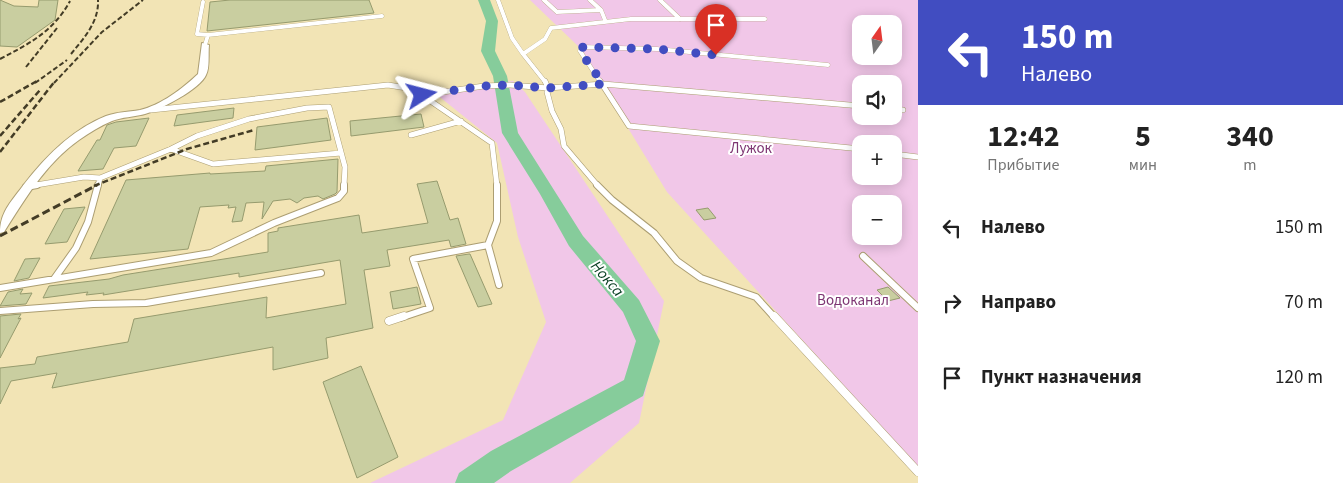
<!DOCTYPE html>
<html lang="ru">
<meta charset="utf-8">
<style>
body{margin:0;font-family:"Source Sans 3",sans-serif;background:#f6f6f6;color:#222;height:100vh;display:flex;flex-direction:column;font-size:19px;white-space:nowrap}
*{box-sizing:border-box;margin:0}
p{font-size:16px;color:#767676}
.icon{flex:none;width:28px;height:28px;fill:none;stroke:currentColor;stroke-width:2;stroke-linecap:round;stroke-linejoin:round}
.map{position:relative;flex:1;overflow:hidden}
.drawer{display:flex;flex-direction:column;background:#fff;width:425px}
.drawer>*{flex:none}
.banner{background:#414dc1;color:#fff;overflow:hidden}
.needle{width:32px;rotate:14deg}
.fabs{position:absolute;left:852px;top:15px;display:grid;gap:10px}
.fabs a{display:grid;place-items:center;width:50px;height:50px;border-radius:10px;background:#fff;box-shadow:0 2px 12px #0003;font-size:25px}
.pin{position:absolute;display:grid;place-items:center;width:42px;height:42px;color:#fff;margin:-51px -21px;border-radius:50% 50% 50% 0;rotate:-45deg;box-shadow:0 0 5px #0007}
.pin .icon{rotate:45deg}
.me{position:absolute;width:55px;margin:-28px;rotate:81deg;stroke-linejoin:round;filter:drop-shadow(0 0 4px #0008)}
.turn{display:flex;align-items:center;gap:18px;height:105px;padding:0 20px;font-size:22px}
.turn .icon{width:65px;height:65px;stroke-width:2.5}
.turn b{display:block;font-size:35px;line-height:42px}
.eta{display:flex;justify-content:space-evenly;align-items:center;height:85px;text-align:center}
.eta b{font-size:30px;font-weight:700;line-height:35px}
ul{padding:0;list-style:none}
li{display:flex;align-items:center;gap:15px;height:75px;padding:0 20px}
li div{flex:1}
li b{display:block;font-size:19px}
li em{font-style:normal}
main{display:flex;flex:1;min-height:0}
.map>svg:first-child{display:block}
</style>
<main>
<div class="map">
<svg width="918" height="483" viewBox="0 0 918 483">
<rect width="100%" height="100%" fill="#f2e4b5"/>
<path fill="#f1c7e8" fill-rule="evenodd" d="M530,0H918V467L667,192L578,46ZM861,24H894V56H861ZM861,84H894V116H861ZM861,144H894V176H861ZM861,204H894V236H861Z
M513,81L525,92L664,301L639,423L570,483H370L503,420L546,322L518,237L497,143L431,90Z"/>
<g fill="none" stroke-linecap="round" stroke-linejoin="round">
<path fill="#86cc9b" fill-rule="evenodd" d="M478,0H490L498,21L495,51L507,76L518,133L583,236L639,300L660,341L643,396L511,471L494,483H455L459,473L491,451L624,380L636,341L623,312L569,246L540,194L502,133L493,76L481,51L486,21Z"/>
</g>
<path fill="#c9cea0" stroke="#969b6e" d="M0,0L14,6L38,7L39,0H58L55,20L17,47L0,46Z
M230,0H369L374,13L207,31L210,2Z
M234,108L233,118L174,126L177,115Z
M421,114L424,127L351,136L350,121Z
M149,118L136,146L114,148L103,169L78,171L97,140H100L107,125L116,122Z
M327,118L331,140L255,150L257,127Z
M338,159L337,192L335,194L323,199L318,196L304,198L297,203L290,199L273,201L262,219L264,202L246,203L242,221L232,222L236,207L228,208L229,205L200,207L188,249L90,259L126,180L210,173V174L265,171L266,166Z
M437,181L450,220L458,218L466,244L451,247L449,240L387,250L390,266L364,270L373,328L326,338L328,358L273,370V347L52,388L57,373L11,381L0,404V368L35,364L37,357L128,342L134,319L267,297L266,318L346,304L340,260L239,277V273L103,295L104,293L86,295L88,292L43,298L49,286L109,279L123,275L268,252V233L278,231V228L359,215L362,233L428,223L417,184Z
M85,207L67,242L45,244L64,209Z
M708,208L716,218L704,220L696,210Z
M469,254H470L492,304L478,307L456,256Z
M40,258L29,278L14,281L25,259Z
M417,287L421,304L393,309L390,292Z
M888,287L900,298L888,301L877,290Z
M23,289L20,294L32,293L26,304L0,306L8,292Z
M21,314L18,319L21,318L0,358V316Z
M361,366L398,457L357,478L323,382Z"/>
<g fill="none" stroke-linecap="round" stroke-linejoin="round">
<defs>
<path id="service-far3" d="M498,0L512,38L523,54
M544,0L557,12L601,10
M590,0L601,10L605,20
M660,0L680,19
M203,2L197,34L208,35
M205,45L208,35L382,16
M546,83L523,54L545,39L551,28L631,19H765
M601,83L580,51L583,47L657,49L828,65"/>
<path id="service-far2" d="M545,81L548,88L603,84L861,106
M600,81L629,126L861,149
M422,95L484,86L510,85L548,88L547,92L552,111L561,129L564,146L598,186
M894,109L903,110
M151,110L388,85L413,89L492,143L497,186
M411,135L461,121
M171,149L213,164L341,153
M894,154L918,157
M30,186L84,177L100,178L171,149L197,136L249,119L307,108L329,107L345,167L344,186
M98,186L100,178"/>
<path id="service-far1" d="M497,185V221L488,245L499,285
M597,185L612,200L654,233L677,261L701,278L756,297L775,318
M26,187L37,185
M863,256L918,308
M54,279L76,248L88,222L98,185
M0,288L211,253L274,223L338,198L344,191V185
M0,311L93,304L146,303L321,273
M400,318L430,308L413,259L488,245"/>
<path id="service" d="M774,316L918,472
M389,321L404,316"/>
<path id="minor" d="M202,43L209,45C208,54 210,68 206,75C200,89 160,110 145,114C134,117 122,117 112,121C100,126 89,133 79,140C46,163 25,199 4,232L0,233C0,213 10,203 22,187C44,158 71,130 106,116C117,112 128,112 140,110C161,105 182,89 198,74Z"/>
</defs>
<use href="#service-far3" stroke="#ac9e72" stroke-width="4.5"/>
<use href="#service-far2" stroke="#ac9e72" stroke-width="6"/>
<use href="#service-far1" stroke="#ac9e72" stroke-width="8"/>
<use href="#service" stroke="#ac9e72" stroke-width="9"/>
<use href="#minor" stroke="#ac9e72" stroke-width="2"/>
<use href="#service-far3" stroke="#fff" stroke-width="4"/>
<use href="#service-far2" stroke="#fff" stroke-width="5"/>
<use href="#service-far1" stroke="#fff" stroke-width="6"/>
<use href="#service" stroke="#fff" stroke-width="8"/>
<use href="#minor" fill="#fff" fill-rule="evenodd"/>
<path stroke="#433c26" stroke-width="2" stroke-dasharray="5 2.5" stroke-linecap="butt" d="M71,54C84,38 99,22 98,0
M0,59C29,44 54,31 70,1
M26,67L57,28
M35,83L67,60
M54,83L102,32L143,0"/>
<path stroke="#433c26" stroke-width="2.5" stroke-dasharray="6 3" stroke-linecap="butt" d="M0,102L37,81
M0,136L40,90
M0,152L55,81
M94,186L187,149L254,130"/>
<path stroke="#433c26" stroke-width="3" stroke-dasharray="8 4" stroke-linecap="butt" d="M0,236L97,185"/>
</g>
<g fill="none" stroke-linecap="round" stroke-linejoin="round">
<path stroke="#414dc1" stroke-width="9" stroke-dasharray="0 16.2" d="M422,95L484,86L510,85L548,88L603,84L580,51L583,47L657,49L716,55"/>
</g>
<g text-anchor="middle" stroke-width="4" stroke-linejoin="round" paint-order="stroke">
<g font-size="15" fill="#7e3573" stroke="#fff">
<text x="751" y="153">Лужок</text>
<text x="853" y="305">Водоканал</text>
</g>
<g font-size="16" font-style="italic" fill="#033b1d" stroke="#fff">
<text transform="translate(608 278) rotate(49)" y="6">Нокса</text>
</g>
</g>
</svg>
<div class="fabs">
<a><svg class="needle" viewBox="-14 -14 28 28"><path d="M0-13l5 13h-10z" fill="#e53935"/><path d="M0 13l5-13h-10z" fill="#767676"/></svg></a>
<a><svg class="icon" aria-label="sound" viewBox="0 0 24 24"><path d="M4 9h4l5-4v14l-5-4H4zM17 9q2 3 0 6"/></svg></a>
<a>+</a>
<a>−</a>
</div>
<div class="pin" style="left:716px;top:55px;background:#d93025"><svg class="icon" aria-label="arrive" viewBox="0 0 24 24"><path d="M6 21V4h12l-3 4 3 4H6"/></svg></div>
<svg class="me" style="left:422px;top:95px" viewBox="-20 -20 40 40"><path d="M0-17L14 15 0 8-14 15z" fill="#414dc1" stroke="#fff" stroke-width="4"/></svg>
</div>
<section class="drawer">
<div class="banner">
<div class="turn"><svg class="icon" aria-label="left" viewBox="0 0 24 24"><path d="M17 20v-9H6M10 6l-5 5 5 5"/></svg><div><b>150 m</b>Налево</div></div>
</div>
<div class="eta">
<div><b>12:42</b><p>Прибытие</p></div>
<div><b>5</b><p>мин</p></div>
<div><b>340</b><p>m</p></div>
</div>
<ul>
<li><svg class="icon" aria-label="left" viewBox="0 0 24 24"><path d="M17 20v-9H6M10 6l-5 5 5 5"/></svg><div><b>Налево</b></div><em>150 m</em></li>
<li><svg class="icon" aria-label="right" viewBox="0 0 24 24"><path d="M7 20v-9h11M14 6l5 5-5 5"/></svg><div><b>Направо</b></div><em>70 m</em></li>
<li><svg class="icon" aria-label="arrive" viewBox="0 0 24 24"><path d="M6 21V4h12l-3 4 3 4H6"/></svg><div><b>Пункт назначения</b></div><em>120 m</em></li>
</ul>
</section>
</main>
